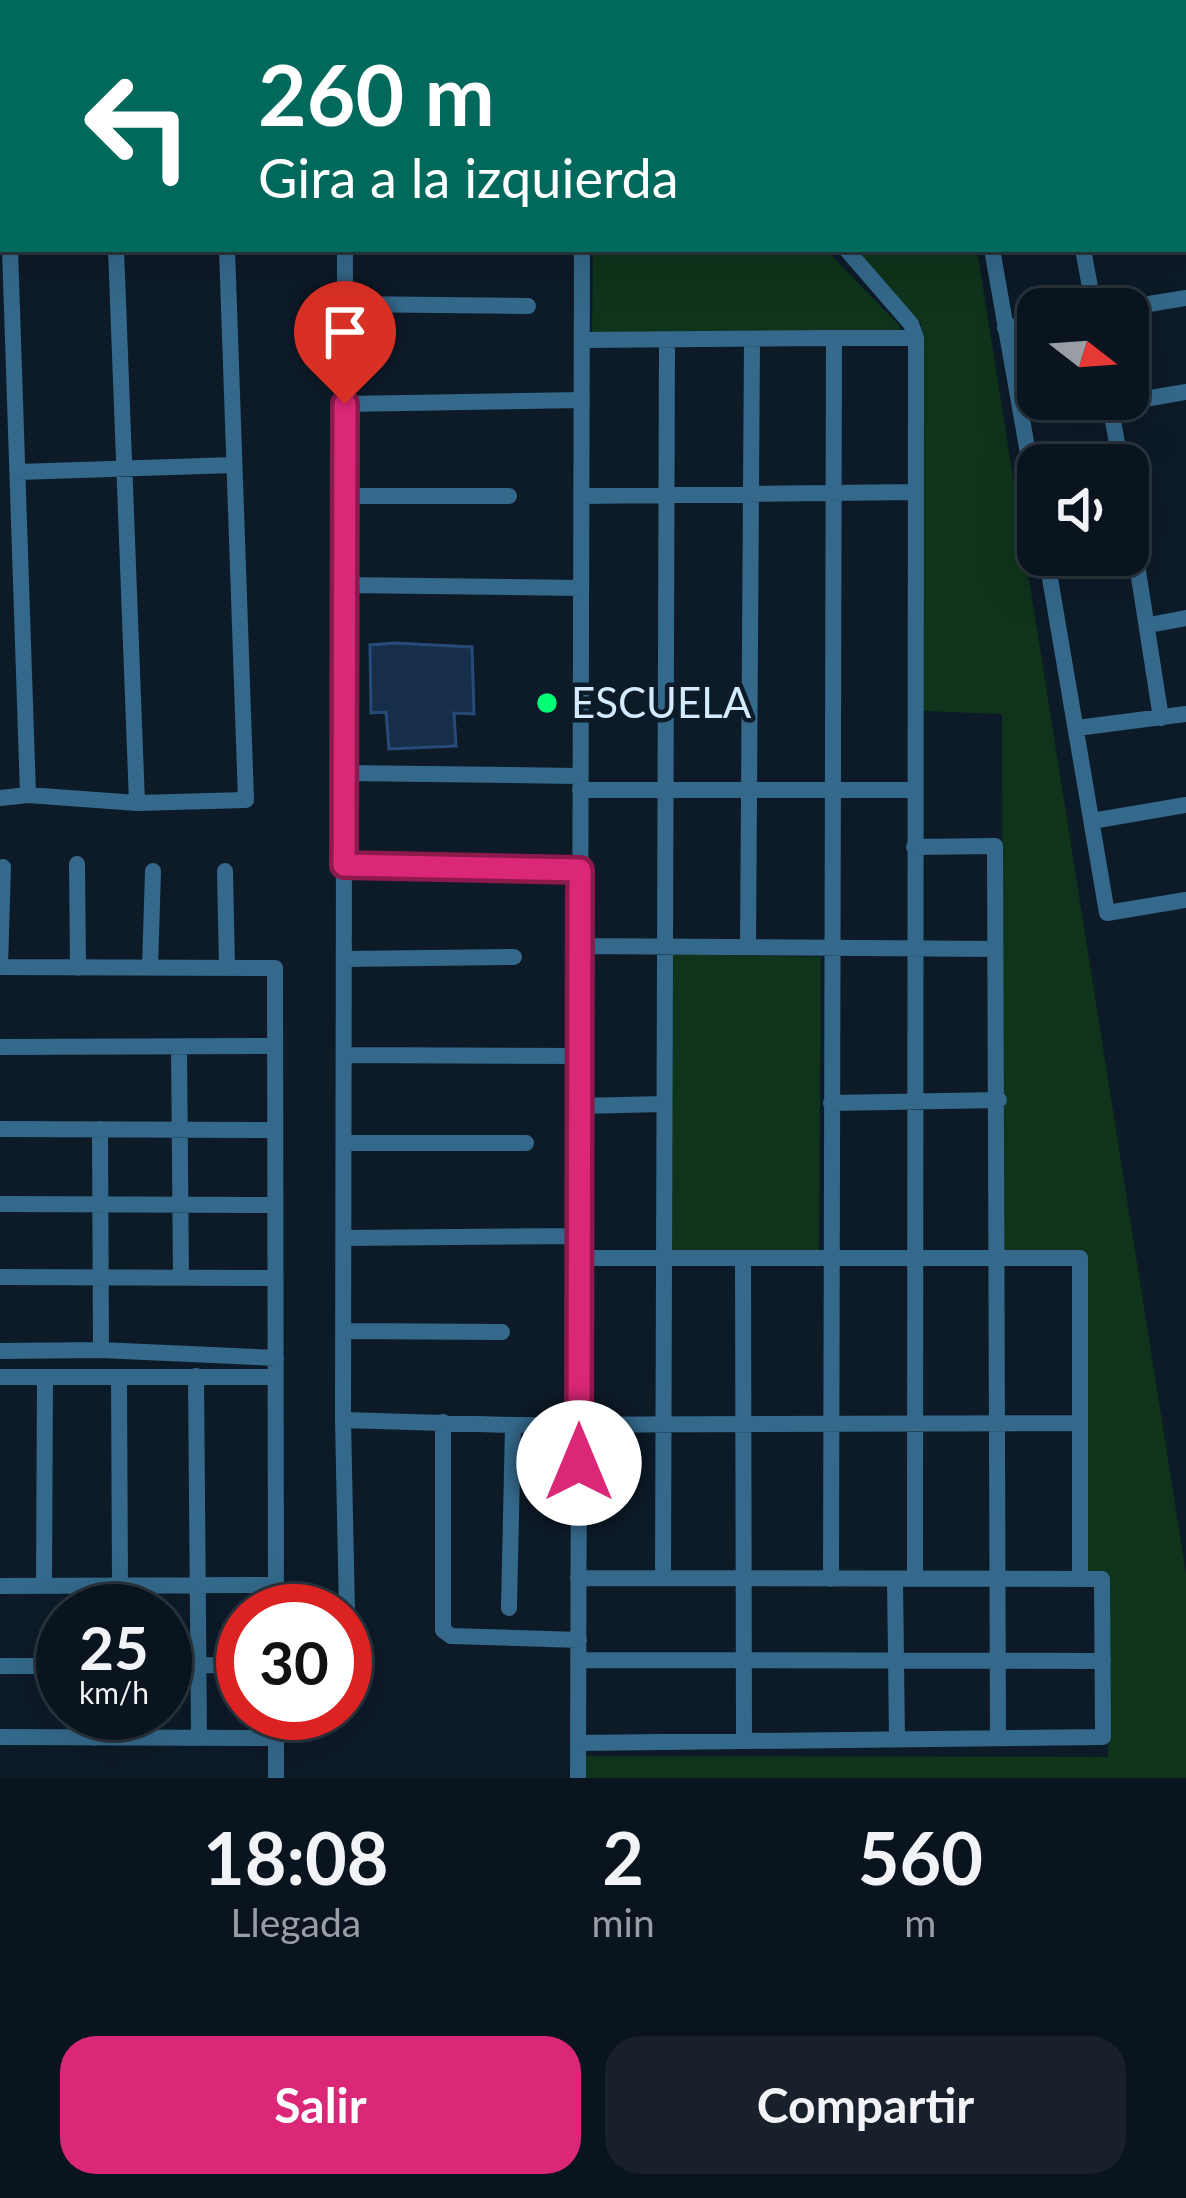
<!DOCTYPE html>
<html lang="es">
<style>
body{margin:0;font-family:Lato,sans-serif;background:#18212b;color:#f1f3f6;height:100vh;display:flex;flex-direction:column;font-size:45px;white-space:nowrap}
*{box-sizing:border-box;margin:0}
p{font-size:39px;color:#999ea4}
.icon{flex:none;width:66px;height:66px;fill:none;stroke:currentColor;stroke-width:2;stroke-linecap:round;stroke-linejoin:round}
.map{position:relative;height:1778px;overflow:hidden}
.panel{display:flex;flex-direction:column;background:#0a141e;flex:1}
.panel>*{flex:none}
.top-card{position:absolute;left:0px;top:0px;width:1188px;height:252px;box-shadow:0 12px 48px #0002,0 0 0 3px #2a333c;background:#00695c;color:#fff;overflow:hidden}
.needle{width:78px;rotate:107deg}
.buttons{position:absolute;left:1017px;top:288px;display:grid;gap:24px}
.buttons a{display:grid;place-items:center;width:132px;height:132px;border-radius:24px;background:#0a141e;box-shadow:0 12px 48px #0002,0 0 0 3px #2a333c;font-size:60px}
.speed{position:absolute;left:36px;top:1584px;display:flex;gap:24px;font-size:60px;font-weight:700;text-align:center}
.speed>*{display:grid;place-content:center;width:156px;height:156px;border-radius:50%;background:#0a141e;box-shadow:0 12px 48px #0002,0 0 0 3px #2a333c;line-height:1}
.speed small{font-size:30px;font-weight:400}
.speed .limit{border:18px solid #d22;background:#fff;color:#111}
.pin{position:absolute;display:grid;place-items:center;width:102px;height:102px;color:#fff;margin:-123px -51px;border-radius:50% 50% 50% 0;rotate:-45deg;box-shadow:0 0 12px #0007}
.pin .icon{rotate:45deg}
.me{position:absolute;width:132px;margin:-66px;rotate:0deg;stroke-linejoin:round;filter:drop-shadow(0 0 9px #0008)}
.turn{display:flex;align-items:center;gap:42px;height:252px;padding:0 60px;font-size:54px}
.turn .icon{width:156px;height:156px;stroke-width:2.5}
.turn b{display:block;font-size:84px;line-height:102px}
.eta{display:flex;justify-content:space-evenly;align-items:center;height:204px;text-align:center}
.eta b{font-size:72px;font-weight:700;line-height:84px}
.primary-button{display:flex;gap:24px;margin-top:auto;padding:24px 60px}
.primary-button a{flex:1;height:138px;border-radius:36px;background:#db2777;color:#fff;font-size:48px;font-weight:700;line-height:138px;text-align:center}
.primary-button a+a{background:#18212b;color:#f1f3f6}
.map>svg:first-child{display:block}
</style>
<div class="map">
<svg width="1186" height="1778" viewBox="0 0 1186 1778">
<rect width="100%" height="100%" fill="#0d1a28"/>
<path fill="#0f331b" d="M593,249H825L899,325L900,332L592,333Z
M848,249H977L1186,1573V1778H586V1756L1108,1757L1107,1574H1084L1086,1254H1003L1002,714L922,711L921,324Z
M672,954L821,957L819,1253L672,1252Z"/>
<path fill="#172e4b" stroke="#274b79" stroke-width="3" d="M394,643L472,647L474,714L454,713L456,746L389,749L386,712L371,713L370,645Z"/>
<g fill="none" stroke-linecap="round" stroke-linejoin="round">
<path stroke="#34698b" stroke-width="16" d="M108,0V3
M219,0V3
M951,0V3
M1040,0V3
M1130,0L1131,3
M345,3V0
M583,3V0
M671,3V0
M752,3V0
M835,3V0
M0,19L3,84
M0,139H3
M1185,199H1186
M10,249L28,795L137,803
M116,249L137,803L246,800L227,249
M345,249L343,1420L347,1612
M846,249L911,324L916,338L915,1579
M992,249L1038,510
M1083,249L1094,309
M345,304L528,306
M1118,309L1186,298
M1005,328L1038,322
M834,338H916
M582,340L834,338L831,1579
M1109,399L1121,465
M345,404L582,400
M1110,405L1186,392
M18,472L234,465
M345,496H509
M581,496L915,492
M1128,507L1161,718
M1046,555L1107,913L1186,900
M344,585L581,588
M1149,625L1186,618
M1077,728L1186,714
M344,773L580,776
M580,790H915
M0,798L28,795
M1092,821L1186,805
M914,847L995,846L998,1738
M77,864L78,968
M344,865L580,870
M225,871L227,968
M580,946L994,949
M748,947L752,339
M344,959L514,957
M0,967L275,968L276,1611
M0,967L3,867
M150,967L153,871
M0,1047L275,1046
M179,1047L181,1278
M344,1055L578,1056
M831,1103L999,1100
M579,1106L664,1104
M0,1129L275,1130
M100,1129L101,1350
M344,1143H526
M0,1204L275,1205
M344,1238L579,1236
M579,1258H1080V1579
M743,1258L744,1741
M0,1277L275,1278
M344,1331L502,1332
M0,1351L101,1350L276,1358
M196,1376L199,1738
M0,1377H275
M119,1377L120,1586
M343,1420L513,1425L1080,1423
M443,1422V1630L451,1636L579,1640
M663,1578L667,340
M895,1579L897,1739
M0,1586L275,1585
M44,1586L45,1377
M92,1586L93,1611
M509,1608L513,1425
M578,1660L1103,1661
M198,1665L243,1666
M0,1666H63
M94,1713L95,1738
M0,1737L276,1738
M578,1743L1103,1737L1102,1579L578,1578
M276,1778V1713
M578,1778L582,249"/>
</g>
<g fill="none" stroke-linecap="round" stroke-linejoin="round">
<defs>
<path id="route" d="M345,404L344,865L580,870L579,1463"/>
</defs>
<use href="#route" stroke="#8e194d" stroke-width="30"/>
<use href="#route" stroke="#db2777" stroke-width="21"/>
</g>
<circle fill="#00ff75" stroke="#0d1a28" stroke-width="4.5" cx="547" cy="703" r="12"/>
<g text-anchor="middle" stroke-width="9" stroke-linejoin="round" paint-order="stroke">
<g font-size="42" fill="#d4ebff" stroke="#0d1a28" text-anchor="start">
<text x="571" y="718">ESCUELA</text>
</g>
</g>
</svg>
<div class="buttons">
<a><svg class="needle" viewBox="-14 -14 28 28"><path d="M0-13l5 13h-10z" fill="#e53935"/><path d="M0 13l5-13h-10z" fill="#999ea4"/></svg></a>
<a><svg class="icon" aria-label="sound" viewBox="0 0 24 24"><path d="M4 9h4l5-4v14l-5-4H4zM17 9q2 3 0 6"/></svg></a>
</div>
<div class="speed"><div>25<small>km/h</small></div><div class="limit">30</div></div>
<div class="pin" style="left:345px;top:404px;background:#d93025"><svg class="icon" aria-label="arrive" viewBox="0 0 24 24"><path d="M6 21V4h12l-3 4 3 4H6"/></svg></div>
<svg class="me" style="left:579px;top:1463px" viewBox="-20 -20 40 40"><circle r="19" fill="#fff"/><path d="M0-13L10 11 0 6-10 11z" fill="#db2777"/></svg>
<div class="top-card">
<div class="turn"><svg class="icon" aria-label="left" viewBox="0 0 24 24"><path d="M17 20v-9H6M10 6l-5 5 5 5"/></svg><div><b>260 m</b>Gira a la izquierda</div></div>
</div>
</div>
<section class="panel">
<div class="eta">
<div><b>18:08</b><p>Llegada</p></div>
<div><b>2</b><p>min</p></div>
<div><b>560</b><p>m</p></div>
</div>
<div class="primary-button"><a>Salir</a><a>Compartir</a></div>
</section>
